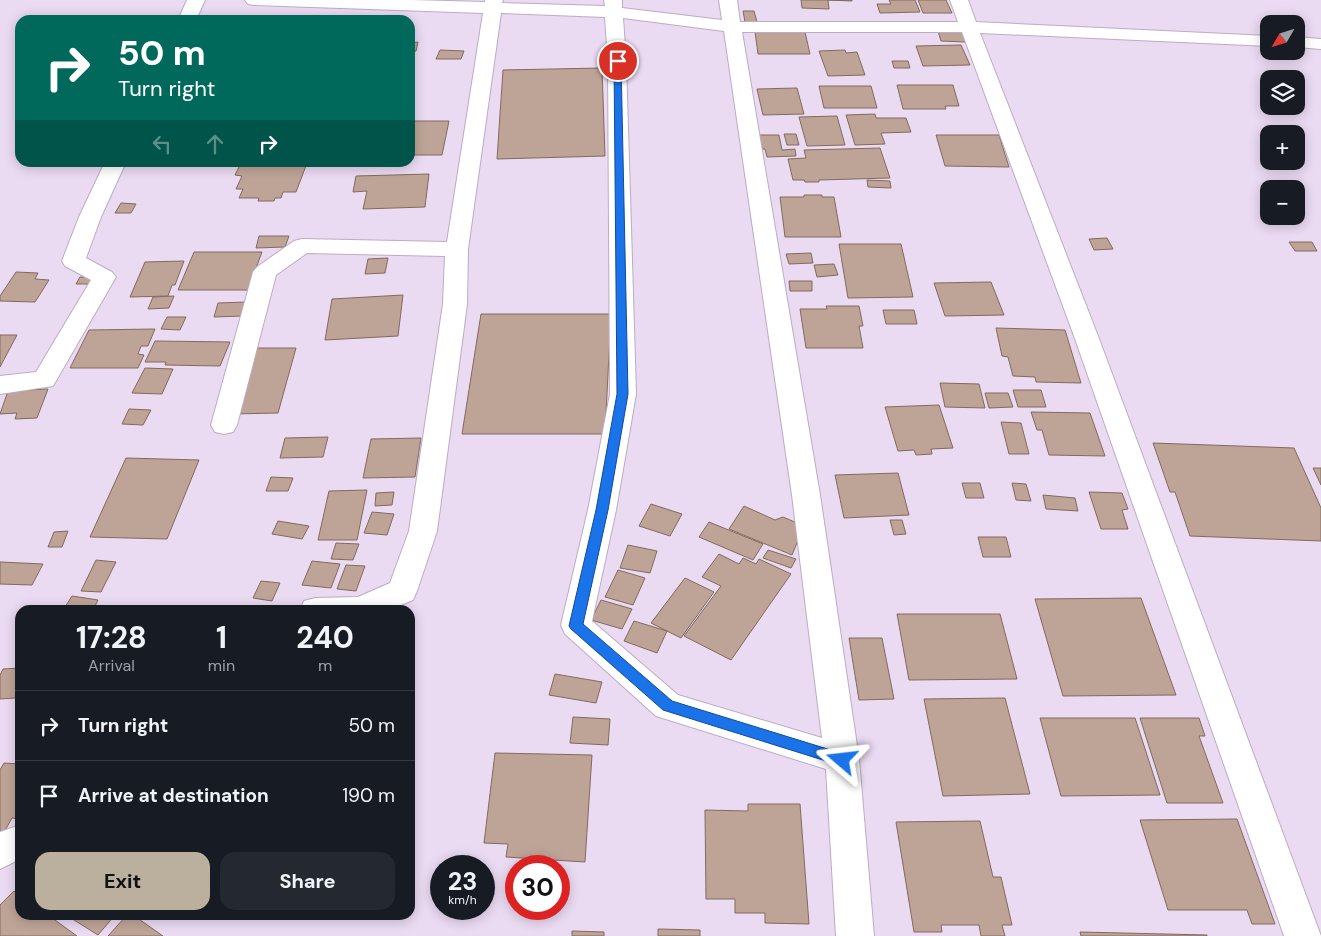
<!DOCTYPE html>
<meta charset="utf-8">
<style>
body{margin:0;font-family:"DM Sans",sans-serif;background:#242831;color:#f1f3f6;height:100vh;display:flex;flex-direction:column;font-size:19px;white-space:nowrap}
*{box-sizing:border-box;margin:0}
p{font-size:16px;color:#9ea1a6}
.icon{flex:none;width:28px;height:28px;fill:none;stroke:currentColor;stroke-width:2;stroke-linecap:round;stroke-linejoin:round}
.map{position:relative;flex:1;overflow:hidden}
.sheet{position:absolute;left:15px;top:605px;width:400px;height:315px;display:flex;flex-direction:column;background:#171b24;border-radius:15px;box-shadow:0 2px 12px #0003}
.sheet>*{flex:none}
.banner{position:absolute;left:15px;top:15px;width:400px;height:152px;border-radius:15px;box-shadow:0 2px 12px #0003;background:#00695c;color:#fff;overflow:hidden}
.needle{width:32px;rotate:231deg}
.buttons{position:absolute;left:1260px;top:15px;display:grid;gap:10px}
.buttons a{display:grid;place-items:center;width:45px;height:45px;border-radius:10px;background:#171b24;box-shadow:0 2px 12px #0003;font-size:25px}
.speed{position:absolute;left:430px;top:855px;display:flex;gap:10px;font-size:25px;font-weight:700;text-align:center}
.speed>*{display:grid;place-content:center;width:65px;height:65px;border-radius:50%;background:#171b24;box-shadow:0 2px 12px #0003;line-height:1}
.speed small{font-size:12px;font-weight:400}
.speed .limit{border:8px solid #d22;background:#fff;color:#111}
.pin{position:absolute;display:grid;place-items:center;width:42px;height:42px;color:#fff;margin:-21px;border:2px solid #fff;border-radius:50%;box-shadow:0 1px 5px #0007}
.me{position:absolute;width:55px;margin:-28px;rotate:287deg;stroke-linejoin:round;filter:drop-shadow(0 0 4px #0008)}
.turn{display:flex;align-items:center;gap:18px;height:105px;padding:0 20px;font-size:22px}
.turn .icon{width:65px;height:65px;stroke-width:2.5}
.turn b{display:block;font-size:35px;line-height:42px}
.lanes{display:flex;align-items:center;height:48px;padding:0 20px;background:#0003;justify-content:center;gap:25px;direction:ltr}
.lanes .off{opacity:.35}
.eta{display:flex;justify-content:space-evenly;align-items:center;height:85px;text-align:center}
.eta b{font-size:30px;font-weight:700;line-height:35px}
.cta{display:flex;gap:10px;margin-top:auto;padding:10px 20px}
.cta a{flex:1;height:58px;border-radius:15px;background:#bbaf9d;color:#111;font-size:20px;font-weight:700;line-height:58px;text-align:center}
.cta a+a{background:#242831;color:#f1f3f6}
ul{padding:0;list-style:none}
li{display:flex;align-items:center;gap:15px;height:70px;padding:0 20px;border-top:1px solid #363941}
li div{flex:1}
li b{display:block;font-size:19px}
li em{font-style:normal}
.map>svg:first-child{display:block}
</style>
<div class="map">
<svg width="1321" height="936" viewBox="0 0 1321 936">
<rect width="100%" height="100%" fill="#eadaf2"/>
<path fill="#bea497" stroke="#826a5e" d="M801,0H852V1L828,0L829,9L802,8Z
M889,0H915L920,12L880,13L877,4H891Z
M918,0H946L952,13H923Z
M743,11H754L757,22H745Z
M938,31H962L966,42L941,41Z
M755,32H805L810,54H758Z
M418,42L416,51L410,52V43Z
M961,45L970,65L923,66L916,46Z
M440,50L464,51L461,59H436Z
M845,50L846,53L857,52L865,75L828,76L819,51Z
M892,61H908L910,68H894Z
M602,68L605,156L497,159L503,70Z
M897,85H953L959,106H945L946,109H903Z
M819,86H871L877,108H824Z
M797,88L804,114L763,115L757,89Z
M875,114L876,118H906L911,132L881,133L885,144L855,145L846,115Z
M837,116L845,145L807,146L799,117Z
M410,121H449L442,155H410Z
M784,134H796L799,145H787Z
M757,135H779L782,150L795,149L796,156L767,157L765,149H760Z
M936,135H999L1009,167L945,166Z
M880,148L890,178L819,180V182H805L804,180H793L788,159L806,158L804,150Z
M241,163H307L296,192H283L281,198H275L274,201H258L259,198H239L243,189H236L242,176L235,175Z
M429,174L425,207L363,209L367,191L353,192L356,176Z
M867,180L890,181L891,188L868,187Z
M804,195H822V197H834L841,237H785L780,197H804Z
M121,203L136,204L131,213H115Z
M259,236H289L285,247L256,248Z
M1107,238L1113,249L1094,250L1089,239Z
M1289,242H1312L1317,251H1295Z
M839,244H901L913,297L848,298Z
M194,252H262L248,290H178Z
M811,253L813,263L789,264L786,254Z
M388,258L385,273L365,274L368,259Z
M184,261L175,285H172L168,296L130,297L145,262Z
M834,264L838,275L817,277L814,265Z
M16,272L38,273L35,279L49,280L35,302L0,301V296Z
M80,277H95L90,284H76Z
M789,281H812V291H790Z
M991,282L1004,315L945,316L934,283Z
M403,295L398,336L325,340L332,299Z
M174,296L169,308L148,309L153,297Z
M247,302L243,316L214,317L218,303Z
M826,306H859L863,326H859L863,348H806L800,309H827Z
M883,310H914L917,324H886Z
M481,314H611L605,434H462Z
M167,317H186L180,330L161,329Z
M996,328L1065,330L1081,383L1036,382L1035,377L1013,376L1008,357L1002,356Z
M155,329L148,346H141L138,354L144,355L138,368H70L89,330Z
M0,335H17L0,367Z
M155,341L230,342L220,366L165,365L166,362H145Z
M251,348H296L278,413L231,414Z
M145,368L173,369L162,394L132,393Z
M940,383L979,384L985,408L945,407Z
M48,389L37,418L15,419L17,413L0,414L8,391Z
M1013,390H1041L1046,407H1018Z
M985,393H1008L1013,407L989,408Z
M939,405L953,448L931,449L932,454L916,455L914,450L898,451L885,407Z
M129,409L151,410L143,425L122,424Z
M1031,412L1090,413L1105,456L1049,455L1042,430H1037Z
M1001,422L1021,423L1029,454H1009Z
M328,437L323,457L280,458L285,438Z
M421,438L415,477L363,478L371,439Z
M1153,443L1294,448L1321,508V541L1190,536L1175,492H1170Z
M126,458L199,460L167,539L90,537Z
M1313,468H1321V485Z
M898,473L909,515L844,518L835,475Z
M271,477L293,478L288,491H266Z
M962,483H980L984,498H966Z
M1012,483L1026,484L1031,501L1016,500Z
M367,490L357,540H318L329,491Z
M394,492L392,505L375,506L376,493Z
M1089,492L1122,493L1128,509L1122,510L1128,529H1101Z
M1043,495L1075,498L1078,511L1046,509Z
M651,504L682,514L670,536L639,526Z
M744,506L775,520L783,517L804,526L792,555L729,529Z
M372,512L394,514L387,535L364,533Z
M890,520H902L906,534L894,535Z
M278,521L309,526L302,539L272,534Z
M709,522L763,544L753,560L699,537Z
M68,531L62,547H48L54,532Z
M978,537H1006L1011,557H983Z
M336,543L359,544L353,560L331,559Z
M628,545L657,551L650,573L620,568Z
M768,550L796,559L791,568L763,558Z
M719,554L739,564L743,558L756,564L759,559L791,574L731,660L684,636L721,586L702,577Z
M96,560L116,562L101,592L81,591Z
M312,561L340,564L331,588L302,585Z
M0,562L43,564L32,585L0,584Z
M346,565L365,566L356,591L337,589Z
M618,570L645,578L633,605L605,597Z
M685,578L714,592L681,638L651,623Z
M261,581L280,583L272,601L253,598Z
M72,596L98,600L93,610H63Z
M1141,598L1176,695L1063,696L1035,599Z
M601,600L632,609L622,629L591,620Z
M897,614H1000L1017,679L909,680Z
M634,621L667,631L657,653L624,641Z
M849,638H882L894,699L859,700Z
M20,668V685L15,698L0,699V675L3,669Z
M555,674L602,682L596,703L549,695Z
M1005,698L1030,794L943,796L924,699Z
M573,717L610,719L608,745L570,743Z
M1040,718H1135L1160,795L1061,796Z
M1140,718H1199L1205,736H1199L1223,803H1167Z
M495,753L592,755L585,862L506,857L508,844L484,843Z
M4,763L20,764V819L12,818L2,836H0V770Z
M748,804H800L809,924L765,923V913H735V899H706L705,810L748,811Z
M1237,819L1275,924H1252L1247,910H1168L1140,820Z
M980,821L993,877H1001L1012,925H1002L1005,936H981L979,925H941L942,932H914L896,822Z
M14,891L20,895V915H48L77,936H0V905Z
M66,915H115L98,935Z
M127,915H133L163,936H108Z
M362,915H391V918L361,919Z
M658,929L700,930V936H658Z
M572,931L604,932V936H572Z
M1080,932L1207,935V936H1081Z"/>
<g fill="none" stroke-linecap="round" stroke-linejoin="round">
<defs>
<path id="minor" d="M187,0H205L196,20H178Z
M245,0H411L485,2V0H503L502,3L605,6L604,0H622V8L722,20L719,0H737L740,22H958L950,0H968L976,22L1269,36V46L980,33L1098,336L1321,936H1284L1074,336L962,32H742L820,495L859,759L874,936H836L826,769L656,716L565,634L561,625L588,510L610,394L608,61L605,17L501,13L468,249L467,304L437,531L417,591L413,600L389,610H300L304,601L315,598L358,597L390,583L409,531L443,304L445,256L307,253L276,275L237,425L233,432L224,434L215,432L211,425L253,272L257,267L294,241L302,239L447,242L483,13L254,5L248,4ZM623,18L724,31L792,495L822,738L678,695L592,621L616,510L636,394L626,61Z
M1296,37L1321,39V49L1296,47Z
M105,162H126L101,217L86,258L112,272L116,277L53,386L0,394V376L36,372L91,280L65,266L62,261L79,217Z
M20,825V859L0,869V832Z"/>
</defs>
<use href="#minor" stroke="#bcacc3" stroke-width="2"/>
<use href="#minor" fill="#fff" fill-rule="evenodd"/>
</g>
<path fill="#1a73e8" stroke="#114b97" d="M618,59L621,61L628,394L608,510L583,624L672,701L847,755L849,760L847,764L842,766L663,710L571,629L569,626L596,510L617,394L614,61Z"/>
</svg>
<div class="buttons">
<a><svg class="needle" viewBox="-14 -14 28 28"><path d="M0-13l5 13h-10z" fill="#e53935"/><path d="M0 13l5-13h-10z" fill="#9ea1a6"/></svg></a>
<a><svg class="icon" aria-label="layers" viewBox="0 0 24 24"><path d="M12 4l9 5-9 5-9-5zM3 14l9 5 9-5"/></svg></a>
<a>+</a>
<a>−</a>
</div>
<div class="speed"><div>23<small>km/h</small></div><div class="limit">30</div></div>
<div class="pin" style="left:618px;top:61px;background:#d93025"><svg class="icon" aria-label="arrive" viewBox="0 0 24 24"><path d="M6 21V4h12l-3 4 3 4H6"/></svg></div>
<svg class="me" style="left:842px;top:760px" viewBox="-20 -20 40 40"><path d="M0-17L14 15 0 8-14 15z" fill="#1a73e8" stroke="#fff" stroke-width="4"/></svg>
<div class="banner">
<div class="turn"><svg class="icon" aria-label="right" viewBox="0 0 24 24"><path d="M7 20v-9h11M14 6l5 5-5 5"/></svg><div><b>50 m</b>Turn right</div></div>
<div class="lanes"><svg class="icon off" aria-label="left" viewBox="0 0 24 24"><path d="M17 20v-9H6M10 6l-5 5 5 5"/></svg><svg class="icon off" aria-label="ahead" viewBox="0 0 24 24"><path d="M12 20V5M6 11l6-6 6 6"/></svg><svg class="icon" aria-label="right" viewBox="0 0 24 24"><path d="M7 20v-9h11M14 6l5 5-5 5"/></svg></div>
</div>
<section class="sheet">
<div class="eta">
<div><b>17:28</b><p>Arrival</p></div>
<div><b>1</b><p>min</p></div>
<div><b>240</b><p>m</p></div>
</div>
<ul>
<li><svg class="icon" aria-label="right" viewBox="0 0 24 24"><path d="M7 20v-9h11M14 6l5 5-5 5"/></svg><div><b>Turn right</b></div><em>50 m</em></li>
<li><svg class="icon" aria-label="arrive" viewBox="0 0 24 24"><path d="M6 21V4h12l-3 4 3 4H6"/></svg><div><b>Arrive at destination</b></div><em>190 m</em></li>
</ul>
<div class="cta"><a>Exit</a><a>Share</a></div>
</section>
</div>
